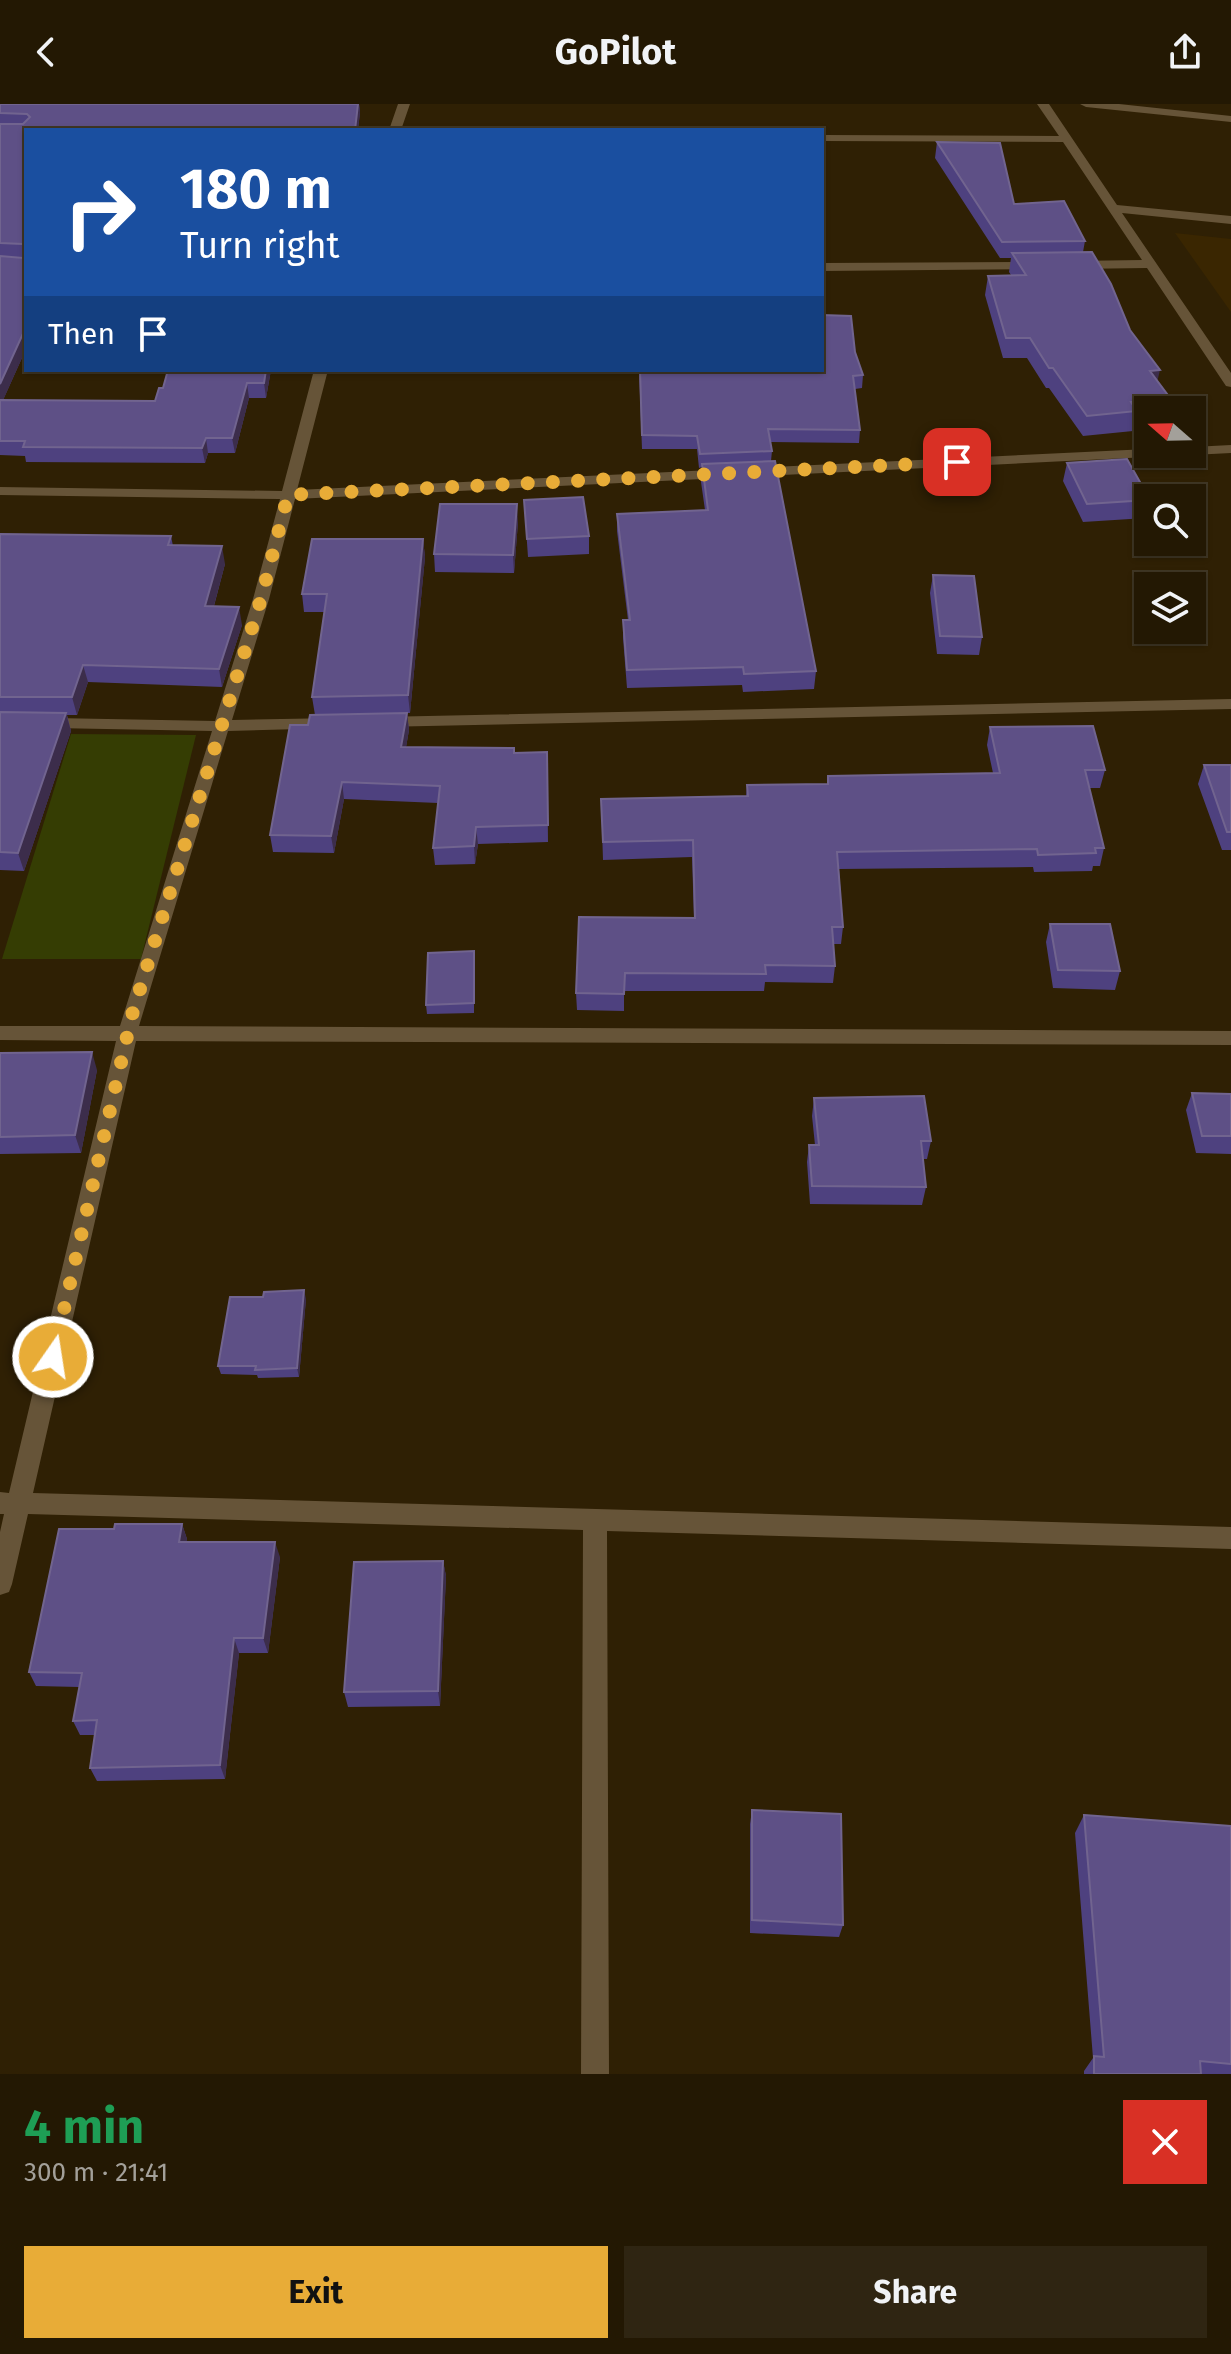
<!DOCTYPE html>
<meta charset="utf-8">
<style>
body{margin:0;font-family:"Fira Sans",sans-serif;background:#2f2512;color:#f1f3f6;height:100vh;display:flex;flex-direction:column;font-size:30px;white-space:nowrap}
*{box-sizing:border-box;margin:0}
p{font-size:26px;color:#a3a09a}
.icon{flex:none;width:44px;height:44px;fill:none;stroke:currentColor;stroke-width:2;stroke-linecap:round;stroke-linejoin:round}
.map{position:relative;height:1970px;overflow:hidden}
.side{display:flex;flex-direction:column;background:#231803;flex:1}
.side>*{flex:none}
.hud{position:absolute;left:24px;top:24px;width:800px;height:244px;border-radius:0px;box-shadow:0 2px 6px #0004,0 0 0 2px #403725;background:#1a4fa0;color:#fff;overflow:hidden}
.needle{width:52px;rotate:290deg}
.tools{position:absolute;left:1134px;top:292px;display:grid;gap:16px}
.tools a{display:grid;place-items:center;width:72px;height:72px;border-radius:0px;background:#231803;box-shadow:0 2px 6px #0004,0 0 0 2px #403725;font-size:40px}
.pin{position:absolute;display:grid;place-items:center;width:68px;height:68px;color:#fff;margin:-34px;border-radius:16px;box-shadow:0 4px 12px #0006}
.me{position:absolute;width:88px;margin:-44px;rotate:13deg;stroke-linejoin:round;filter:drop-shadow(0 0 6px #0008)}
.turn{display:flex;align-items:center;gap:28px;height:168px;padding:0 24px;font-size:36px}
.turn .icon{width:104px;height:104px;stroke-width:2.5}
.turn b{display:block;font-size:56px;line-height:68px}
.then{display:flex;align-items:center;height:76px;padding:0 24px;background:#0003;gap:16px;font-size:30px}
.round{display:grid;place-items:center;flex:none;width:84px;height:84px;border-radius:0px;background:#2f2512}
.headline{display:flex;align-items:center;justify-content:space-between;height:136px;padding:0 24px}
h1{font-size:48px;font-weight:700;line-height:60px;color:#1e9e55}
.action{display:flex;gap:16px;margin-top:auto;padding:16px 24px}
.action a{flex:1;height:92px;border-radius:0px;background:#e8ac37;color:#111;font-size:32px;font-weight:700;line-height:92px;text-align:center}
.action a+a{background:#2f2512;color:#f1f3f6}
header{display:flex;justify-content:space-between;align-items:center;height:104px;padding:0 24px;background:#231803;font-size:36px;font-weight:700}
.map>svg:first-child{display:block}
</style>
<header><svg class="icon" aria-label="back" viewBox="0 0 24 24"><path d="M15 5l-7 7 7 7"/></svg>GoPilot<svg class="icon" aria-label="share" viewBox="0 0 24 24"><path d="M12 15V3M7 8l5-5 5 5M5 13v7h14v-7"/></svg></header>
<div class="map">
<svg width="1231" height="1970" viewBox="0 0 1231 1970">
<rect width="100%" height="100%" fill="#2f2004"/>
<path fill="#3a2601" d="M1175,129L1231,135V208Z"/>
<path fill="#353d03" d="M71,630L196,631L141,855H2Z"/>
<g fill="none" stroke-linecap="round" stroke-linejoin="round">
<path fill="#665438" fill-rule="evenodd" d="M398,0H410L401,26H389Z
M1037,0H1049L1117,101L1231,112V120L1122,109L1231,269V283L1226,282L1147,164L1074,165L1068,161L1074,157L1142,156L1063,38L822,37V31L1059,32Z
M1080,0H1119L1231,12V18L1086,3Z
M1038,158V164L1034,165L822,167V159Z
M314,266H328L297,386L1148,345V350H1154L1148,353L295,395L269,495L232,616L336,614L344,619L336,624L228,627L139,922L1231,927V941L136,937L33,1389L1231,1423V1445L607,1427L609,1970H581L583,1426L28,1410L12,1480L9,1488L0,1491V1428L4,1410H0V1388L9,1389L116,937L0,936V922H120L212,627L0,623V613L215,617L253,495L280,395L0,391V383L282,387Z
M1231,341V349L1192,351L1187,350H1192V343Z
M1231,595V605L380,623L372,618L380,613Z"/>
</g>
<path fill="#4e417f" d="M0,0H359L360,8L358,26H26V245L3,296L155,297L271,266L266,294H249L235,349H208L205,359L26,358L25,352L0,351Z
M937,38L1014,100L1085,137L1083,148L1130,226L1157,277L1170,294L1167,306H1148V316L1135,318L1133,327L1083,332L1049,284H1046L1027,254H1003L985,191L988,172L1011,171L1009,168L1011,154H1000L935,54Z
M855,248L863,271L862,284L855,285L860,326L859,339L770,338L772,347L771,357L816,567L814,585L743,588L742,581L627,584L623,534V516H628L617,427V410L705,406L701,378L702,363L699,364L697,345H642L639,266Z
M1067,359L1148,394V404L1146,414L1083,418L1063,377Z
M524,396L589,432V450L528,453Z
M518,418L514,469L435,468L434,450Z
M0,430L171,432L173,442L225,460L214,502L242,521L222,583L88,578L77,611H67L71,627L24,767L0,766Z
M423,435L425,453L410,609H407L409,626L406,643L514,649L547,648L548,738L478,740L475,760L435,761L433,744L438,699L344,695L334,749L273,748L270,731L308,621L315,611L312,593L324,508H304L302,490Z
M933,471L982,533L979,551L937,550L930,489Z
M990,623L1105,666L1100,684H1089L1104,744L1100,762H1093L1092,767L1034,768L1033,763L839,765L843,823L841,840H833L835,862L833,879L765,878L764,887H624V907L577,906L576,889L694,814L692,753L603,756L601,695L746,692L747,681L827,680L828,672L993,669L987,641Z
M1204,661H1231V746H1222L1198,680Z
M1050,820L1120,867L1115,886L1053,884L1046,838Z
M474,847V909L427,910L426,901Z
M0,949L97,966L81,1049L0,1050Z
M1192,989L1231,990V1050L1196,1049L1186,1006Z
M814,994L931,1037L927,1055H923L926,1083L922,1101L810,1100L807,1058L809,1041H815L812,1012Z
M306,1195L299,1273L258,1274L257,1271L221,1270L218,1262Z
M182,1420L187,1435L186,1438L280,1453L268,1549H239L225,1675L97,1677L90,1664L95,1631H80L73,1617L79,1583L36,1582L29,1568L114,1425Z
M443,1457L446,1472L440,1602L348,1603L344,1588Z
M752,1706L843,1821L839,1833L750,1829V1720Z
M1084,1711L1231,1722V1970H1084V1967L1093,1954L1075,1729Z"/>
<path fill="#3c2d4b" d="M356,0H359L360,8L358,26H355Z
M26,223V245L0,303V280Z
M266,266H271L266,294L264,279Z
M1160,266L1155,287L1150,267Z
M247,279L249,294L235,349L232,334Z
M206,334L208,349L205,359L202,344Z
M517,400L518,418L514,469L513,451Z
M423,435L425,453L410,609L408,591Z
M222,442L225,460L209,520L205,502Z
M239,503L242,521L222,583L219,565Z
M83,561L88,578L77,611L72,593Z
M66,609L71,627L24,767L18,749Z
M407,609L409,626L403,661L401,643Z
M342,678L344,695L334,749L331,732Z
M476,723L478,740L475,760L474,742Z
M92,948L97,966L81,1049L75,1031Z
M304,1186L306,1195L299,1273L297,1264Z
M182,1420L187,1435L184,1453L179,1438Z
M275,1438L280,1453L268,1549L263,1534Z
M443,1457L446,1472L440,1602L438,1587Z
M234,1534L239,1549L225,1675L220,1661Z"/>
<path fill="#5e5086" stroke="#71648f" stroke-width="2" d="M0,0H358L355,26H26V223L0,280V152L23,154L26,143L23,140L0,139V20H23L30,13L27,10L0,9Z
M937,38L1000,39L1014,100L1064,97L1085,137L1002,138Z
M1092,148L1111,180L1130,226L1160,266L1150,267L1170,294L1131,298L1137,307L1087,312L1053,264H1049L1030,234H1006L988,172L1026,171L1012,149Z
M822,211L851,212L855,248L863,271L853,272L860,326L768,325L772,347L700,350L697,332L642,331L640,266H822Z
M168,266H266L264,279H247L232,334H206L202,344L23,343L25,337H0V296L155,297L159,284H163Z
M1127,355L1149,394L1148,396L1087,400L1067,359Z
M775,357L816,567L744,570L743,563L627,566L623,516H630L617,410L708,406L702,360Z
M583,393L589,432L527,435L524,396Z
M440,400H517L513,451L434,450Z
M0,430L171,432L168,441L222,442L205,502L239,503L219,565L83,561L72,593H0Z
M312,435H423L408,591L312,593L327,490H302Z
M933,471L974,472L982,533L940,532Z
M0,608L66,609L18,749L0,748Z
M407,609L401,643L514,644V649L547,648L548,721L476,723L474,742L433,744L440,682L342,678L331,732L270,731L290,621H308L310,611Z
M1093,622L1105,666H1085L1104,744H1095L1096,749L1038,751L1037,745L837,748L843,823H832L835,862L765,861L766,870L625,869L624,890L576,889L579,813L695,814L693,736L603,738L601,695L748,692L747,681L828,680V672L1000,669L990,623Z
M1204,661H1231V728H1227Z
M1050,820H1110L1120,867L1058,866Z
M474,847V899L426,901L428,849Z
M92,948L75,1031L0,1033V949Z
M1192,989L1231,990V1032H1202Z
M924,992L931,1037H921L926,1083L812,1082L809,1041H819L814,994Z
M304,1186L297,1264L255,1266L256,1262H218L230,1193H263L264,1188Z
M115,1420H182L179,1438H275L263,1534H234L220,1661L90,1664L97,1616L73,1617L82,1569L29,1568L59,1425H114Z
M443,1457L438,1587L344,1588L354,1458Z
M752,1706L841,1710L843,1821L752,1816Z
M1084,1711L1231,1722V1960L1200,1957L1201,1970H1094V1952L1104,1953Z"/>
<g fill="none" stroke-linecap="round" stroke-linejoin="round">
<path stroke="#e8ac37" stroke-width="14" stroke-dasharray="0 25.2" d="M53,1253L132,911L261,495L288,391L957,358"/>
</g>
</svg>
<div class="tools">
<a><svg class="needle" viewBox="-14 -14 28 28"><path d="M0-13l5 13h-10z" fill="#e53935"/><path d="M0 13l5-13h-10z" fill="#a3a09a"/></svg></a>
<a><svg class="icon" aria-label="search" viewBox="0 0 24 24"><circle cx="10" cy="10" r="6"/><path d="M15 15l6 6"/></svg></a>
<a><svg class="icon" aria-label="layers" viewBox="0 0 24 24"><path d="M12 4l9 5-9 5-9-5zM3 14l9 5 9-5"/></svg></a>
</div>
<div class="pin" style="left:957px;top:358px;background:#d93025"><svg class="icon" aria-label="arrive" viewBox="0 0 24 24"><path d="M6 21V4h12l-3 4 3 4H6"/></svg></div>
<svg class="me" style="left:53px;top:1253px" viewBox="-20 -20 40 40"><circle r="17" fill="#e8ac37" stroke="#fff" stroke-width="3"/><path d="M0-11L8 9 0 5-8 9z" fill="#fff"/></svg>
<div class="hud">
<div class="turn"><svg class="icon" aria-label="right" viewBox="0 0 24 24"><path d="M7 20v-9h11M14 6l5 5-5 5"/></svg><div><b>180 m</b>Turn right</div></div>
<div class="then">Then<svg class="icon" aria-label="arrive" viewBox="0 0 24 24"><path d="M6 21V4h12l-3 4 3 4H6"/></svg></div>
</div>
</div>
<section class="side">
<div class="headline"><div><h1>4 min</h1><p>300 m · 21:41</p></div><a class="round" style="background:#d93025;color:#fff"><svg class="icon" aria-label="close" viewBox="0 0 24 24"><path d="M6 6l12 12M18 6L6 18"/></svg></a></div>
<div class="action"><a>Exit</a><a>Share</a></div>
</section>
